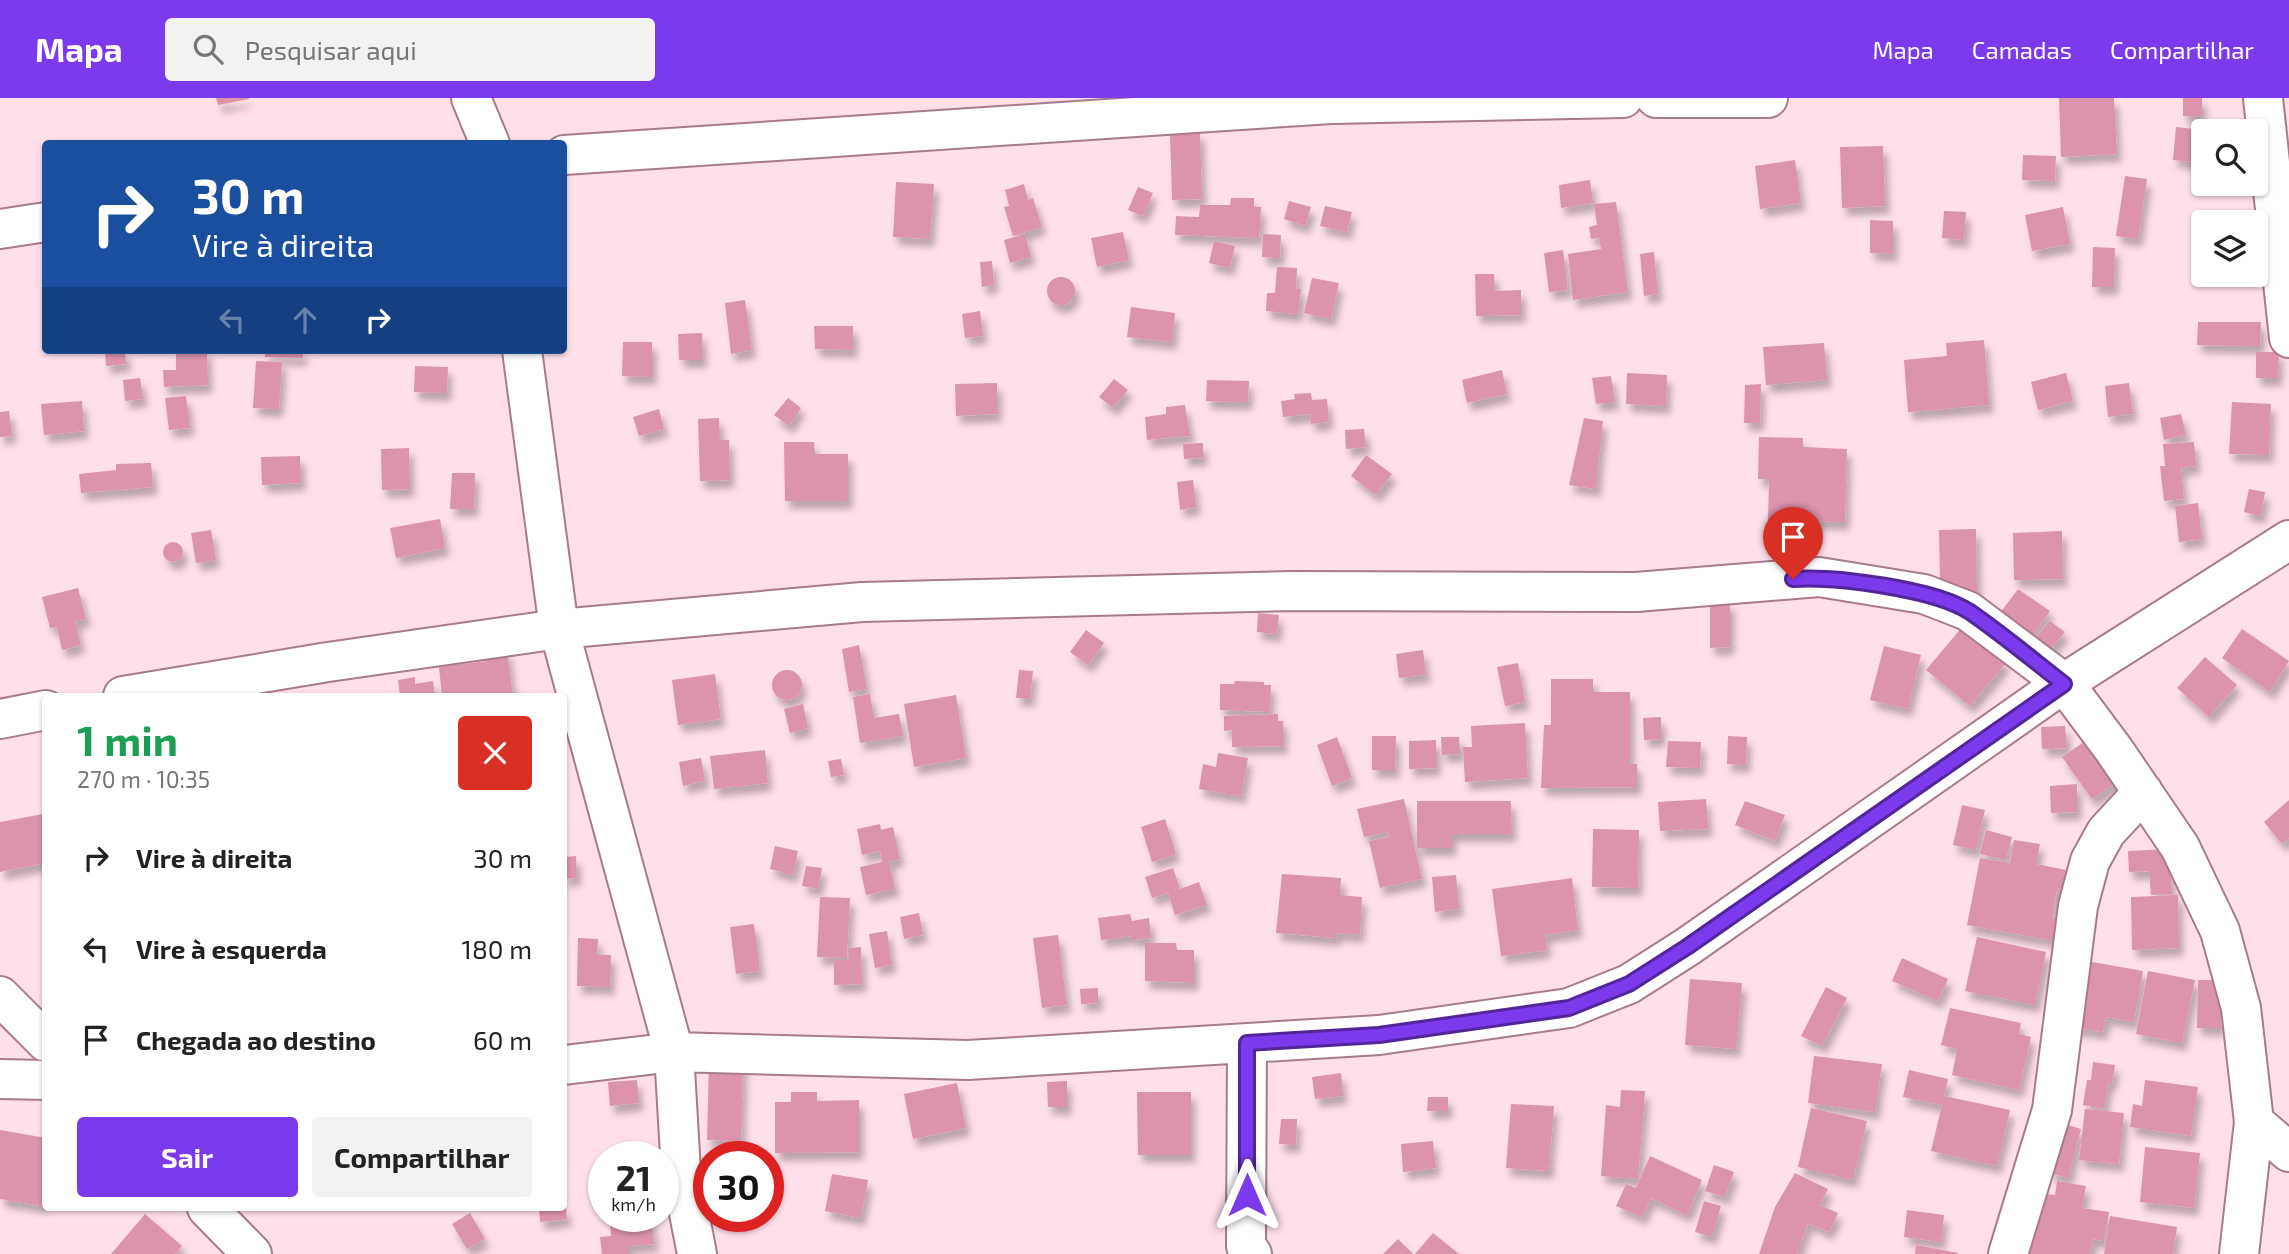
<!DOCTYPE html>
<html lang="pt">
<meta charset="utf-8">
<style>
body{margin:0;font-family:"Exo 2",sans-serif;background:#f2f2f2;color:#222;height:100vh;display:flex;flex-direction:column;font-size:26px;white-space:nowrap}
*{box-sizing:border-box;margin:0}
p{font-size:23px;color:#767676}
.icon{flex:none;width:38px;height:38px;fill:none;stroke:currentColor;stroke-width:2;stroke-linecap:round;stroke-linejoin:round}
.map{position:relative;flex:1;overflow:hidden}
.panel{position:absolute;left:42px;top:595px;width:525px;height:518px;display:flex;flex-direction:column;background:#fff;border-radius:7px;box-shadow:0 2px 5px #0004}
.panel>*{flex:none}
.top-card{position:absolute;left:42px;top:42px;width:525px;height:214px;border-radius:7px;box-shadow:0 2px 5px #0004;background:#1a4fa0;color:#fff;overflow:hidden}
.tools{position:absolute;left:2191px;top:21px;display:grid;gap:14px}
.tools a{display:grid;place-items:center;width:77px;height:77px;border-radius:7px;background:#fff;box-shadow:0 2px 5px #0004;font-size:35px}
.speed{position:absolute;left:588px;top:1043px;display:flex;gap:14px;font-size:35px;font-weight:700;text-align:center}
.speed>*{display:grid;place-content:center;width:91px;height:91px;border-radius:50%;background:#fff;box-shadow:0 2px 5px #0004;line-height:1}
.speed small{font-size:18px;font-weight:400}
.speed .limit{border:10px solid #d22;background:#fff;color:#111}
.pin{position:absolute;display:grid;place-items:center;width:60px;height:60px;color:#fff;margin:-72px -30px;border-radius:50% 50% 50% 0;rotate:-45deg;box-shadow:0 0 7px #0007}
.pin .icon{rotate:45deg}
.me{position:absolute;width:77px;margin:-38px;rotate:0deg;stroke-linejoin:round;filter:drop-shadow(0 0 5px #0008)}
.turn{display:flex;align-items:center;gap:24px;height:147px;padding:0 35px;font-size:32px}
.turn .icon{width:91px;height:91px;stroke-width:2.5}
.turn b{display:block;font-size:49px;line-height:60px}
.lanes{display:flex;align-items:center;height:66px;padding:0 35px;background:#0003;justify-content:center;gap:35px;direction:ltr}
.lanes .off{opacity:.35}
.round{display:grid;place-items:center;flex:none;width:74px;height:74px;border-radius:7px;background:#f2f2f2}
.overview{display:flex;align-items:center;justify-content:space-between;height:119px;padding:0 35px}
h1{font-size:42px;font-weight:700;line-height:52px;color:#1e9e55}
.primary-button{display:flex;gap:14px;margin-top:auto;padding:14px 35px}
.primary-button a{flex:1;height:80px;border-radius:7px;background:#7c3aed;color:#fff;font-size:28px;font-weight:700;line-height:80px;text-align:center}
.primary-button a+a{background:#f2f2f2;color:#222}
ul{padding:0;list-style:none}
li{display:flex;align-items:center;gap:21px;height:91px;padding:0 35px}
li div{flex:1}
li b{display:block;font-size:26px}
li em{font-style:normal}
header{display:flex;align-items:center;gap:42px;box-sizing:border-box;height:98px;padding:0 35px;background:#7c3aed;color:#fff}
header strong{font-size:33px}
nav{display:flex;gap:38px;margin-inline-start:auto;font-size:24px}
.search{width:490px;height:63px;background:#f2f2f2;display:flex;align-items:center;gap:18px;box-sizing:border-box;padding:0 24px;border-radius:7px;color:#767676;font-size:26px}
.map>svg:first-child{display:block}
</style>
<header>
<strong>Mapa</strong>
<div class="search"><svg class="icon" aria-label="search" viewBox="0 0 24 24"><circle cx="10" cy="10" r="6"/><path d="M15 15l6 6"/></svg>Pesquisar aqui</div>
<nav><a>Mapa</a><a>Camadas</a><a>Compartilhar</a></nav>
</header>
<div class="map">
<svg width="2289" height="1156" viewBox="0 0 2289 1156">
<defs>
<filter id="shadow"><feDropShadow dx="4.5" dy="8" stdDeviation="3.5" flood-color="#0004"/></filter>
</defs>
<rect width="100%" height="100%" fill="#ffe0ea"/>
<path fill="#dc93ac" filter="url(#shadow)" d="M216,0H249V1L218,7Z
M2059,0H2114L2117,56L2061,59Z
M2183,0H2202V18H2183Z
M2176,29L2203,32V65L2173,62Z
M1200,34L1202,101L1172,102L1170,36Z
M1883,48L1885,108L1842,110L1840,49Z
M2023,57L2056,58L2055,83L2022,82Z
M1795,62L1801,105L1760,111L1755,68Z
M2125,78L2147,81L2138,141L2116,138Z
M1590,82L1593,105L1561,110L1559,87Z
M896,84L934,86L930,141L893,139Z
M1024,86L1028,102L1033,100L1042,129L1013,138L1004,109L1009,108L1005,92Z
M1138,89L1153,95L1143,118L1128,112Z
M1231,100H1254V109H1261L1259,140L1175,137L1176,118L1199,119L1200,107H1230Z
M1289,103L1311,109L1305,128L1284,121Z
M1616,104L1628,194L1573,202L1568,156L1601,151L1599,140L1591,141L1589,129L1597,127L1594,106Z
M1325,108L1352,114L1347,134L1320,128Z
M2063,109L2070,146L2032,153L2025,117Z
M1944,113L1966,114L1964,142L1942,140Z
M1870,122L1893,123V156L1870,155Z
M1123,134L1129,162L1097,169L1091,140Z
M1025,136L1031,159L1010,165L1004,142Z
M1263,136L1281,137L1280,160L1262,159Z
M1214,143L1235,148L1230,170L1209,165Z
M2093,149L2115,150L2114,189H2092Z
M1563,152L1568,192L1549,194L1544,155Z
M1654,154L1658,196L1644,198L1640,156Z
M992,163L994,187L982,189L980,164Z
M1277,169L1297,170L1296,191H1301L1298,216L1266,213L1267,195H1275Z
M1475,176H1494L1495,193L1521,192V217L1476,218Z
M1047 193a14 14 0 1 1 28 0a14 14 0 1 1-28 0Z
M1312,180L1339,185L1331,221L1304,215Z
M745,202L752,252L731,256L725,205Z
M1131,209L1175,215L1172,244L1127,239Z
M980,213L983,238L965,240L962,216Z
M2198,224H2261L2260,248L2197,247Z
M814,228H853V252L815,251Z
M702,235L703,262H679L678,236Z
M1984,242L1989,307L1908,314L1904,262L1947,258L1946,245Z
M623,244H652V279L622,278Z
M1824,245L1827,282L1766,287L1763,249Z
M105,252H125L126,266L106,268Z
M176,252H207L208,287L164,289L163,272H176Z
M265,252H303V260L265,259Z
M2256,254H2279L2278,280H2256Z
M256,263L282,264L279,311L253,310Z
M415,268L448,269L447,295L414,294Z
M1502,272L1507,296L1467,305L1462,282Z
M1627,275L1667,277L1666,308L1626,306Z
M2066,275L2073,303L2038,312L2031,284Z
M1611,278L1615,304L1596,306L1592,280Z
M140,280L143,301L125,303L123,282Z
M1114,281L1128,292L1113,310L1099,299Z
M1207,282L1249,283L1248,304L1206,303Z
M997,285V316L956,318L955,286Z
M2129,285L2133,316L2108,319L2105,288Z
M1761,286L1760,325H1744L1745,287Z
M1311,295L1312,302L1327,301L1329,324L1311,326L1310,316L1283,319L1281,303L1295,301L1294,296Z
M186,298L190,330L169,332L165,300Z
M788,300L801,310L789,328L774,317Z
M82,303L84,333L44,337L41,306Z
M2232,304L2271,306L2269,357L2229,356Z
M1185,307L1190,338L1147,342L1145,319L1166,316V309Z
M659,311L664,331L639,338L633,319Z
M9,313L12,338L0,339V314Z
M2181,316L2186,337L2164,342L2160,320Z
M719,320L720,342H729L730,382L700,383L698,321Z
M1584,320L1603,323L1596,391L1569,387Z
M1364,331L1366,349L1346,351L1345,332Z
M1759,339L1803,340V349L1847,351L1845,424L1768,422L1769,381H1758Z
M784,344H814L815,356H848V403H785Z
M2194,344L2196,368L2181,370L2184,401L2164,403L2160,368H2165L2163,346Z
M1203,345V360L1184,361L1183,346Z
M409,350L410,391L382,392L381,351Z
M1366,357L1392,376L1376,397L1351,378Z
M300,358L301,385L262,387L261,359Z
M151,365L153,389L81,395L79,376L116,372V366Z
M452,375H475L474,411H450Z
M1193,382L1196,409L1180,412L1177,384Z
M2249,391L2265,394L2261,418L2244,414Z
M2198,405L2202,441L2179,444L2175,408Z
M440,421L445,450L396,460L390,430Z
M1976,431L1977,500L1940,484L1939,432Z
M211,432L216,462L196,465L191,435Z
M2062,433L2063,481L2014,482L2013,435Z
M163 454a10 10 0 1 1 20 0a10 10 0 1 1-20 0Z
M78,490L86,521L75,524L81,547L62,552L57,529L50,530L42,499Z
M2018,491L2050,513L2033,538L2000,515Z
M1710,504H1730V549L1710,550Z
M1258,515L1279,517L1277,536L1257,534Z
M2050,523L2065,534L2050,552L2036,539Z
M1962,529L2006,565L1970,608L1926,572Z
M2242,531L2289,563L2270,594L2222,560Z
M1086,532L1104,545L1088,567L1070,554Z
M859,547L867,591L849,594L842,551Z
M1884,548L1921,557L1908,611L1870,602Z
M507,552L513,598H442L439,569L486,563L485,555Z
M1423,552L1426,577L1399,580L1396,556Z
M2205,559L2237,587L2209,619L2177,590Z
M1518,565L1525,604L1505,608L1497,569Z
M1019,572L1033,573L1030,601L1016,600Z
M772 587a15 15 0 1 1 30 0a15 15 0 1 1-30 0Z
M715,576L721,621L678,627L672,582Z
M415,579V586L433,583L435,598H400L398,582Z
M1551,581H1593V594H1630V666H1637V689L1541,690L1544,627H1551Z
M1235,583L1264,584V587H1271L1270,614L1220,612V586H1234Z
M870,596L874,620L899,616L903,638L860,645L853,599Z
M956,597L966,660L914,669L904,606Z
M803,606L808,630L790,635L784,611Z
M1278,616V623H1283V648L1232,649V632L1224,633V618Z
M1661,619V641L1644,642L1643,620Z
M1525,625L1528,680L1465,684L1463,649H1472L1471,628Z
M2065,628L2067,650L2042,651L2041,629Z
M1372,638H1396L1395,672H1372Z
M1728,638L1747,639L1746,667L1727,666Z
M1337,639L1352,680L1332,688L1317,647Z
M1441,639H1459L1460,656L1442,657Z
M2090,640L2120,682L2092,701L2062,659Z
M1436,642V670L1409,671V643Z
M1668,643L1701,644L1700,670L1666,669Z
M765,652L768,685L714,691L710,658Z
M1218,655L1248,660L1241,698L1199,691L1203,666L1216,669Z
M701,660L705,683L683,688L679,664Z
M841,661L844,677L831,679L828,663Z
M2077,686V714L2051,715L2050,688Z
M1404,701L1422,781L1380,790L1369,743L1389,739L1388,734L1364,739L1357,711Z
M1706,701L1708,731L1660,733L1658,704Z
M2289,702V740L2282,746L2264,724Z
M1417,703H1511L1512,736H1452V750H1417Z
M1745,703L1785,717L1775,743L1735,727Z
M1962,707L1985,712L1976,752L1953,747Z
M43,716L46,765L0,774V724Z
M1165,721L1176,756L1152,764L1141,729Z
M880,726L881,732L893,729L900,761L889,763L895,791L866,797L860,769L882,764L880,753L862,757L857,731Z
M1593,731L1639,732L1638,790L1592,789Z
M1986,732L2012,739L2006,762L1980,756Z
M2014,742L2040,746L2036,766L2066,772L2062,792L2057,791L2052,820L2064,821L2060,844L1967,827L1980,760L2010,765Z
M775,748L798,753L793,777L770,771Z
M2169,751L2172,796L2151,797L2149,773L2129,774L2128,753Z
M576,758L577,780L564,781V759Z
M806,768L822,770L818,791L802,788Z
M1173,770L1180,791L1199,784L1207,807L1175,817L1168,795L1152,800L1145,779Z
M1282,776L1341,780L1340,797L1362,799L1360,837L1337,835L1336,840L1276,835Z
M1456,777L1459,811L1435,814L1432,779Z
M1572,780L1578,832L1545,837L1547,852L1501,858L1492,791Z
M2178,797L2179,850L2132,852L2131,799Z
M820,799L850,800L847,860L817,859Z
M919,815L923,837L904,841L900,819Z
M1130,816L1132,823L1149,820L1151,840L1132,842V838L1101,842L1098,820Z
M754,826L760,873L736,876L730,829Z
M887,833L892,867L875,870L869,836Z
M1058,837L1067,907L1042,910L1033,840Z
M1977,839L2046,854L2035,907L1965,893Z
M578,840L598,841L597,857H611L610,889L577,888Z
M1145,845H1176L1177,852H1194V885L1145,883Z
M861,849L862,886L834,887V862H849V850Z
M1902,860L1948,881L1938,903L1892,883Z
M2081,862L2143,873L2134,924L2106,919L2103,934L2069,929Z
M2148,873L2195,882L2182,945L2136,936Z
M1690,881L1742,885L1736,951L1685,947Z
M2198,882H2222L2221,930H2197Z
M1826,889L1847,900L1822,948L1801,938Z
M1098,890V905L1081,906L1080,891Z
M1950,910L2021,925L2019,936L2031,939L2019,992L1952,977L1957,951L1941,947Z
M1814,958L1882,966L1875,1014L1808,1005Z
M709,962L743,963L741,1043L707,1042Z
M2093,964L2115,967L2112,986L2108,985L2104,1011L2083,1007L2087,982H2091Z
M1909,972L1948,981L1944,998L2010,1012L1997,1068L1931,1053L1942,1007L1903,999Z
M1341,975L1343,998L1315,1001L1312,979Z
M637,982L639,1005L610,1008L608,984Z
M2145,982L2198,989L2191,1038L2130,1029L2133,1006L2142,1008Z
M1067,983V1009H1048L1047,984Z
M957,985L966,1030L913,1041L904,996Z
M1621,992L1645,993L1638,1081L1601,1078L1606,1007L1620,1009Z
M791,994H817V1003L859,1002V1054L775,1055V1004H791Z
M1137,994H1191V1057H1138Z
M1428,999H1448V1013H1427Z
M1511,1006L1554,1008L1549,1073L1506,1070Z
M1811,1010L1867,1023L1853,1082L1798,1069Z
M2085,1011L2124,1015L2119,1066L2079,1062Z
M1281,1021H1297L1296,1047L1279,1046Z
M2062,1025L2081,1031L2068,1080L2049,1075Z
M0,1032L46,1040L42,1108L0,1101Z
M1433,1043L1436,1070L1403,1074L1401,1046Z
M2145,1049L2200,1055L2194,1110L2140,1104Z
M1650,1058L1702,1082L1687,1117L1651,1100L1642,1119L1616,1108L1626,1086L1636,1090Z
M1714,1067L1734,1074L1725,1099L1705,1093Z
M1795,1075L1828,1091L1820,1107L1838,1115L1829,1134L1808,1125L1797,1156H1759L1775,1109Z
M832,1076L868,1082L861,1120L825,1113Z
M2057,1083L2086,1088L2082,1110L2109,1114L2104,1143L2093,1141L2090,1156H2022L2033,1094L2055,1097Z
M565,1101L567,1121L540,1124L539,1110H564Z
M1704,1103L1721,1108L1712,1139L1695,1134Z
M1907,1112L1944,1117L1941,1144L1904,1139Z
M470,1115L485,1141L467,1151L452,1126Z
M145,1116L182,1148L175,1156H111Z
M2110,1118L2177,1129L2173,1156H2104Z
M651,1120L654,1146L628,1148V1156H602L600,1139L611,1138L610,1124Z
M1433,1135L1459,1156H1415Z
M1398,1141L1413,1156H1383Z
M1916,1147L1958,1155V1156H1915Z"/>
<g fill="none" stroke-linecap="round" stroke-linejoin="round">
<defs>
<path id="minor" d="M471,0L490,46
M1656,0H1768
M2263,0L2289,240
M564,57L1331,6L1623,0
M0,131L46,124
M522,252L559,531L674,954L681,1074L697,1156
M123,598L328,564L559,531L862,504L1292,493L1636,494L1819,479L1924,496L1968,513L2064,585L2114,652L2180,749L2220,833L2241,910L2254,1024L2239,1156
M0,621L46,612
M0,898L46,944
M1247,945L1246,1148L1252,1156
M564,967L674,954L968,962L1379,937L1569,910L1629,886L1687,849L2064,585L2289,442
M0,981L46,982
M2254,1024L2289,1054
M207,1110L252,1156
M2008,1156L2052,1012L2078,808L2090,763L2106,734L2143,694"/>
</defs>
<use href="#minor" stroke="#a87a8a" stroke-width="42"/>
<use href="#minor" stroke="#fff" stroke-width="38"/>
</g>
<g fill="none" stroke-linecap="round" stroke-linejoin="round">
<defs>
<path id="route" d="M1247,1097V945L1379,937L1569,910L1629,886L1687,849L2064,586C2033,562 2002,536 1970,514C1935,491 1835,478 1793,481"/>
</defs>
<use href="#route" stroke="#51269a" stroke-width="18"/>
<use href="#route" stroke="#7c3aed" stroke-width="12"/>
</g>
</svg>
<div class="tools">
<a><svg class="icon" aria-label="search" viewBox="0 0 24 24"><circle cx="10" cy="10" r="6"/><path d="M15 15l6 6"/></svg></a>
<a><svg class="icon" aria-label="layers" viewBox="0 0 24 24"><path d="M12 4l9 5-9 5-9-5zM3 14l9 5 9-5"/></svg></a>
</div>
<div class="speed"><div>21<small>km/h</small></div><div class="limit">30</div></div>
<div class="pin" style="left:1793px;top:481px;background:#d93025"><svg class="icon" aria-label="arrive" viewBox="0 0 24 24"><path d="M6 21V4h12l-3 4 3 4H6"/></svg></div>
<svg class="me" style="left:1247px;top:1097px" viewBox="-20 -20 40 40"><path d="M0-17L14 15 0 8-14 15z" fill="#7c3aed" stroke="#fff" stroke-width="4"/></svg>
<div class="top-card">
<div class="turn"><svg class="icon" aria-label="right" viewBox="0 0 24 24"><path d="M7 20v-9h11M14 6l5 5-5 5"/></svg><div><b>30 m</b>Vire à direita</div></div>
<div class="lanes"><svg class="icon off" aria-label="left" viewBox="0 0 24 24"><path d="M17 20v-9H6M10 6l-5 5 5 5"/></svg><svg class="icon off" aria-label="ahead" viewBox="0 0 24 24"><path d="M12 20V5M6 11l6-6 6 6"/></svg><svg class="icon" aria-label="right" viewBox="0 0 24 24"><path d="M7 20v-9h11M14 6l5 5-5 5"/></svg></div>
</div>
<section class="panel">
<div class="overview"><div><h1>1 min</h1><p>270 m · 10:35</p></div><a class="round" style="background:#d93025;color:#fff"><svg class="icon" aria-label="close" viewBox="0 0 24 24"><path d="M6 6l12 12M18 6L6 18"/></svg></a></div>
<ul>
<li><svg class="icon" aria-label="right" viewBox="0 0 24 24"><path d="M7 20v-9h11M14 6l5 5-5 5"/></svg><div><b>Vire à direita</b></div><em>30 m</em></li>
<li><svg class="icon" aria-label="left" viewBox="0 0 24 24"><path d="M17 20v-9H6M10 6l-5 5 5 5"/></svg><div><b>Vire à esquerda</b></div><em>180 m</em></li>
<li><svg class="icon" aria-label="arrive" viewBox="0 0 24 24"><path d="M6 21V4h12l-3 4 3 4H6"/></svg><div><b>Chegada ao destino</b></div><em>60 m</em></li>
</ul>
<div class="primary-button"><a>Sair</a><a>Compartilhar</a></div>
</section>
</div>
